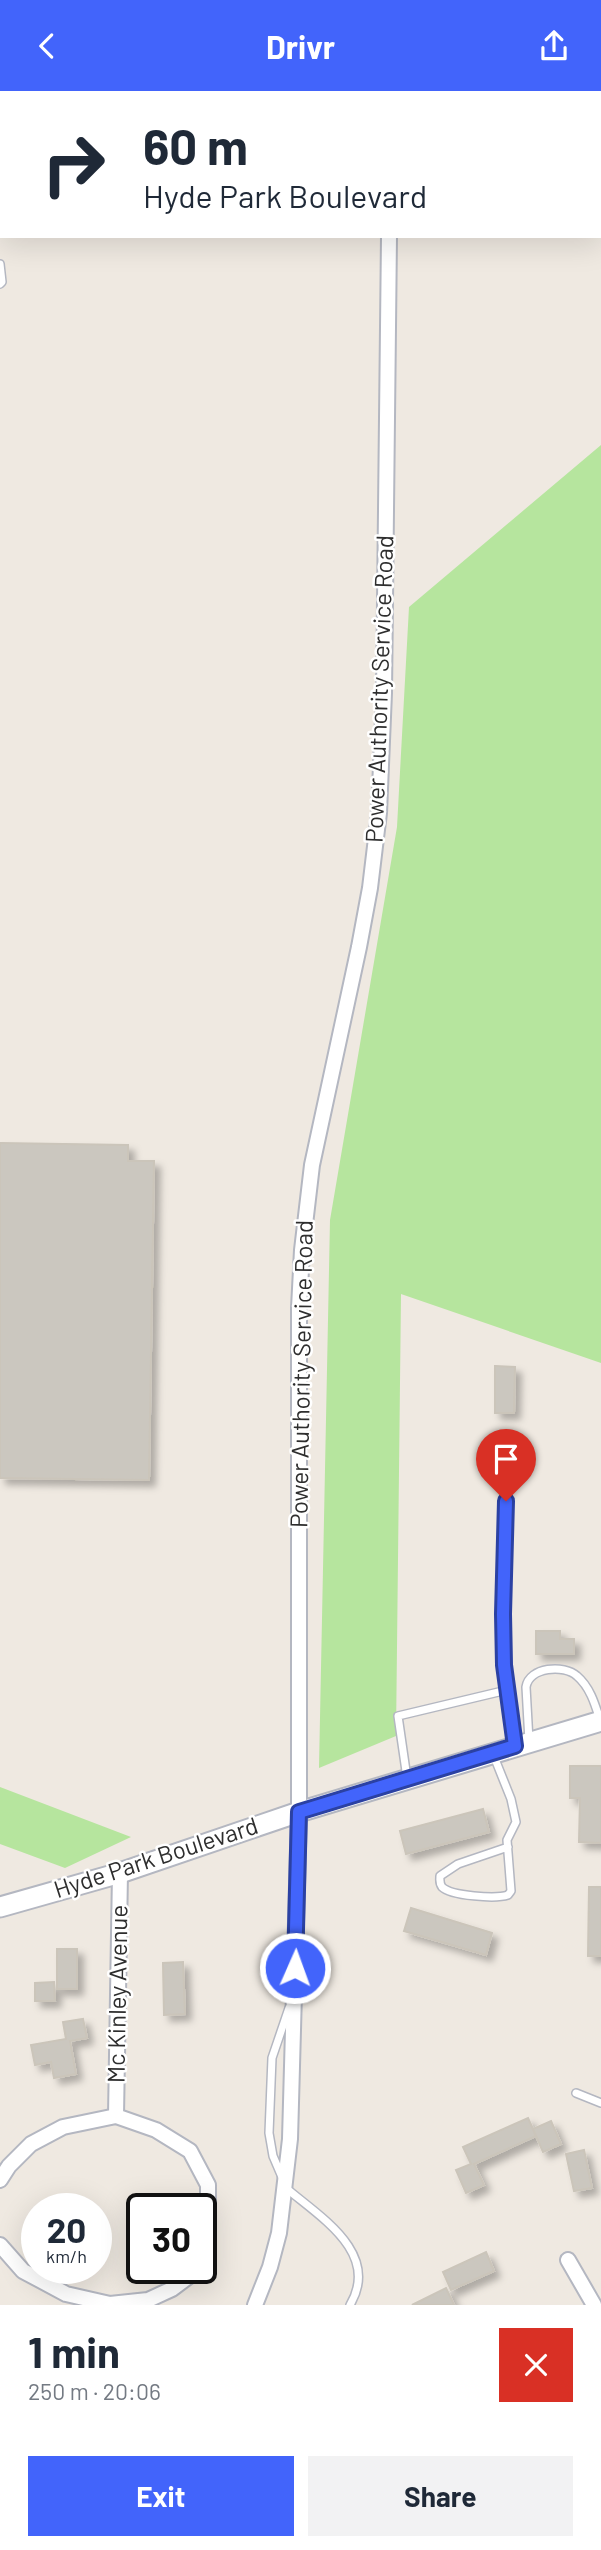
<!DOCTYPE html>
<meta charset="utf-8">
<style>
body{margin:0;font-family:Barlow,sans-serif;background:#f2f2f3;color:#1f2937;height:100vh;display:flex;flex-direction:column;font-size:26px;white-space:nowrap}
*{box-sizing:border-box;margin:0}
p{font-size:23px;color:#747a83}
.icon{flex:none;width:38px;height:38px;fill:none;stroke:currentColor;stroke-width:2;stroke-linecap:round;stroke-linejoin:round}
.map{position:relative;height:2214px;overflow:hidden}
.drawer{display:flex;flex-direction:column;background:#fff;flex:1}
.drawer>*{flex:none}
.hud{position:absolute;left:0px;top:0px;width:602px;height:147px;box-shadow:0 7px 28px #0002;background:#fff;color:#1f2937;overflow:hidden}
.speed{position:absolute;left:21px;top:2102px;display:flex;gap:14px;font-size:35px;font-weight:700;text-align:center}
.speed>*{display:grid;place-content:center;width:91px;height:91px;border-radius:50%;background:#fff;box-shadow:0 7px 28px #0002;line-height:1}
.speed small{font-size:18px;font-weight:400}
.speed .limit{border:4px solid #111;border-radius:10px;background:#fff;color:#111}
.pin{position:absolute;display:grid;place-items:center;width:60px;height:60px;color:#fff;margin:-72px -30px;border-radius:50% 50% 50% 0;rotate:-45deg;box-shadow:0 0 7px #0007}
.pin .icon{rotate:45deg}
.me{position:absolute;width:77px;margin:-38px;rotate:2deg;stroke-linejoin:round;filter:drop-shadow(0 0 5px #0008)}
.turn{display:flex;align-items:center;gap:24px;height:147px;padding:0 28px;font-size:32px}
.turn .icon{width:91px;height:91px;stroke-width:2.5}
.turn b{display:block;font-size:49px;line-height:60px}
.round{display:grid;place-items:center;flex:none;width:74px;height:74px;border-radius:0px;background:#f2f2f3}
.summary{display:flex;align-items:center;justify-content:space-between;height:119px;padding:0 28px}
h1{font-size:42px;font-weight:700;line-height:52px}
.primary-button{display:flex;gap:14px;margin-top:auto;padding:14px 28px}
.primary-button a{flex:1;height:80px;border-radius:0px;background:#4264fb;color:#fff;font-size:28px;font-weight:700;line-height:80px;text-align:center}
.primary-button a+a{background:#f2f2f3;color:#1f2937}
header{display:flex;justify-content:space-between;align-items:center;height:91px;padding:0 28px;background:#4264fb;color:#fff;font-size:32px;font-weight:700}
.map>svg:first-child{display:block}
</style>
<header><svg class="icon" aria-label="back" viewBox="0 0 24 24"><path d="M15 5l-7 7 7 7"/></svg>Drivr<svg class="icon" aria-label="share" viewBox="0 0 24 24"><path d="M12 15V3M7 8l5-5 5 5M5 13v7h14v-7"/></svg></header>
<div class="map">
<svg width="601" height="2214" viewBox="0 0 601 2214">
<defs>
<filter id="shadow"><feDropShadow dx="6" dy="6" stdDeviation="3.5" flood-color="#0004"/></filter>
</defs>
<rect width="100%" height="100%" fill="#efe9e1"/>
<path fill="#b6e59e" d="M601,354V1272L401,1203L396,1645L319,1677L330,1129L397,736L409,516Z
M0,1696L131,1746L65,1777L0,1753Z"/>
<path fill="#cbc7bf" stroke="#cbc5ba" stroke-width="2" filter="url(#shadow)" d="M0,1052L128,1054V1070H154L149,1389L0,1387Z
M495,1275L515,1276L514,1322H495Z
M536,1540H560V1548H574V1563H536Z
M570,1675H601V1752L579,1751L580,1707H570Z
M483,1718L489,1741L406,1763L400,1740Z
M589,1796H601V1865H588Z
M411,1817L492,1842L486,1864L404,1840Z
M57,1858H77V1898H57Z
M183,1871L185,1923L164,1924L163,1872Z
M54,1891L55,1910H35V1892Z
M83,1928L87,1947L70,1950L76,1983L54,1987L51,1971L35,1974L31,1954L66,1948L63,1931Z
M528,2027L536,2045L474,2073L484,2094L466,2102L456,2079L471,2073L463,2056Z
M551,2030L561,2053L543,2061L533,2038Z
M584,2059L592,2097L574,2100L566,2063Z
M486,2161L494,2180L451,2199L443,2181Z
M446,2197L454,2214H412Z"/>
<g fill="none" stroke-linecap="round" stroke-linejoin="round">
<defs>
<path id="service" d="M0,173L2,191L0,193
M508,1359L503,1523L504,1574L515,1654
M529,1650L526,1596C529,1576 564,1573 577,1585C590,1596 595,1613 600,1629
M493,1663L511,1708L516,1731L507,1749L511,1800L508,1804C496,1808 451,1805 442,1796C439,1792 440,1790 440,1785L458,1773L508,1756
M407,1687L398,1625L507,1599
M576,2002L601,2012
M282,2086L273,2065L269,2042L272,1967L289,1917
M286,2097C320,2126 381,2162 350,2214"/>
<path id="minor" d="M390,2V0
M116,2025L120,1782
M0,2089L9,2075L31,2053L63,2036L116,2025L156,2039L190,2060L208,2094V2152L201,2166
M0,2154L23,2180L66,2203L110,2213L148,2209L172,2198L192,2183L196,2177
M568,2169L594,2214
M255,2214L270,2176L279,2142L290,2048L299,1721V1217L302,1159L312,1074L359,856L370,797L379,722L384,602L389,145"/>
<path id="secondary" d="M0,1816L120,1782L299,1721L601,1630"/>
</defs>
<use href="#service" stroke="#b4b7c1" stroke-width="10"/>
<use href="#minor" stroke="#b4b7c1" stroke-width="18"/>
<use href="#secondary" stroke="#b4b7c1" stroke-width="23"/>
<use href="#service" stroke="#fff" stroke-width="7"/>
<use href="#minor" stroke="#fff" stroke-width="14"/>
<use href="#secondary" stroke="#fff" stroke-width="19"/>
</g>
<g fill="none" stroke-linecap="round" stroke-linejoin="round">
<defs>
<path id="route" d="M295,1877L299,1721L515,1655L504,1574L503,1523L506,1410"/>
</defs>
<use href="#route" stroke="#2b41a3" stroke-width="18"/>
<use href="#route" stroke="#4264fb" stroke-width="12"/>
</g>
<g text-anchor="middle" stroke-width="5" stroke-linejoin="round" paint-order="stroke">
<g font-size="24" fill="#2e2e2e" stroke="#fff">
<text transform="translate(380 598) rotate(-88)" y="8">Power Authority Service Road</text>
<text transform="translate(302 1283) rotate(-89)" y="8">Power Authority Service Road</text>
<text transform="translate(156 1767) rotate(-18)" y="8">Hyde Park Boulevard</text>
<text transform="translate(118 1903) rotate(-89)" y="8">Mc Kinley Avenue</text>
</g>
</g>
</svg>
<div class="speed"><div>20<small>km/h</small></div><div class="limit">30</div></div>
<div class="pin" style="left:506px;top:1410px;background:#d93025"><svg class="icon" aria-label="arrive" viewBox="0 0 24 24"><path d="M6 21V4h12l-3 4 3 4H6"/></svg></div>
<svg class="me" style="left:295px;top:1877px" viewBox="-20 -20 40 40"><circle r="17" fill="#4264fb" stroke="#fff" stroke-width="3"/><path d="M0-11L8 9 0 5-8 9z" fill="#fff"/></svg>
<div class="hud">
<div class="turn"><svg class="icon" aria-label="right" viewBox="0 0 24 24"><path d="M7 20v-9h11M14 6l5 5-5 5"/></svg><div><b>60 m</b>Hyde Park Boulevard</div></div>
</div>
</div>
<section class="drawer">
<div class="summary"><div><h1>1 min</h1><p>250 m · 20:06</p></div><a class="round" style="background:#d93025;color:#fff"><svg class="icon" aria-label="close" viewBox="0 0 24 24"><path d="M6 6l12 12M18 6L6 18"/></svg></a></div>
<div class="primary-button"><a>Exit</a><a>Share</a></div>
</section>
